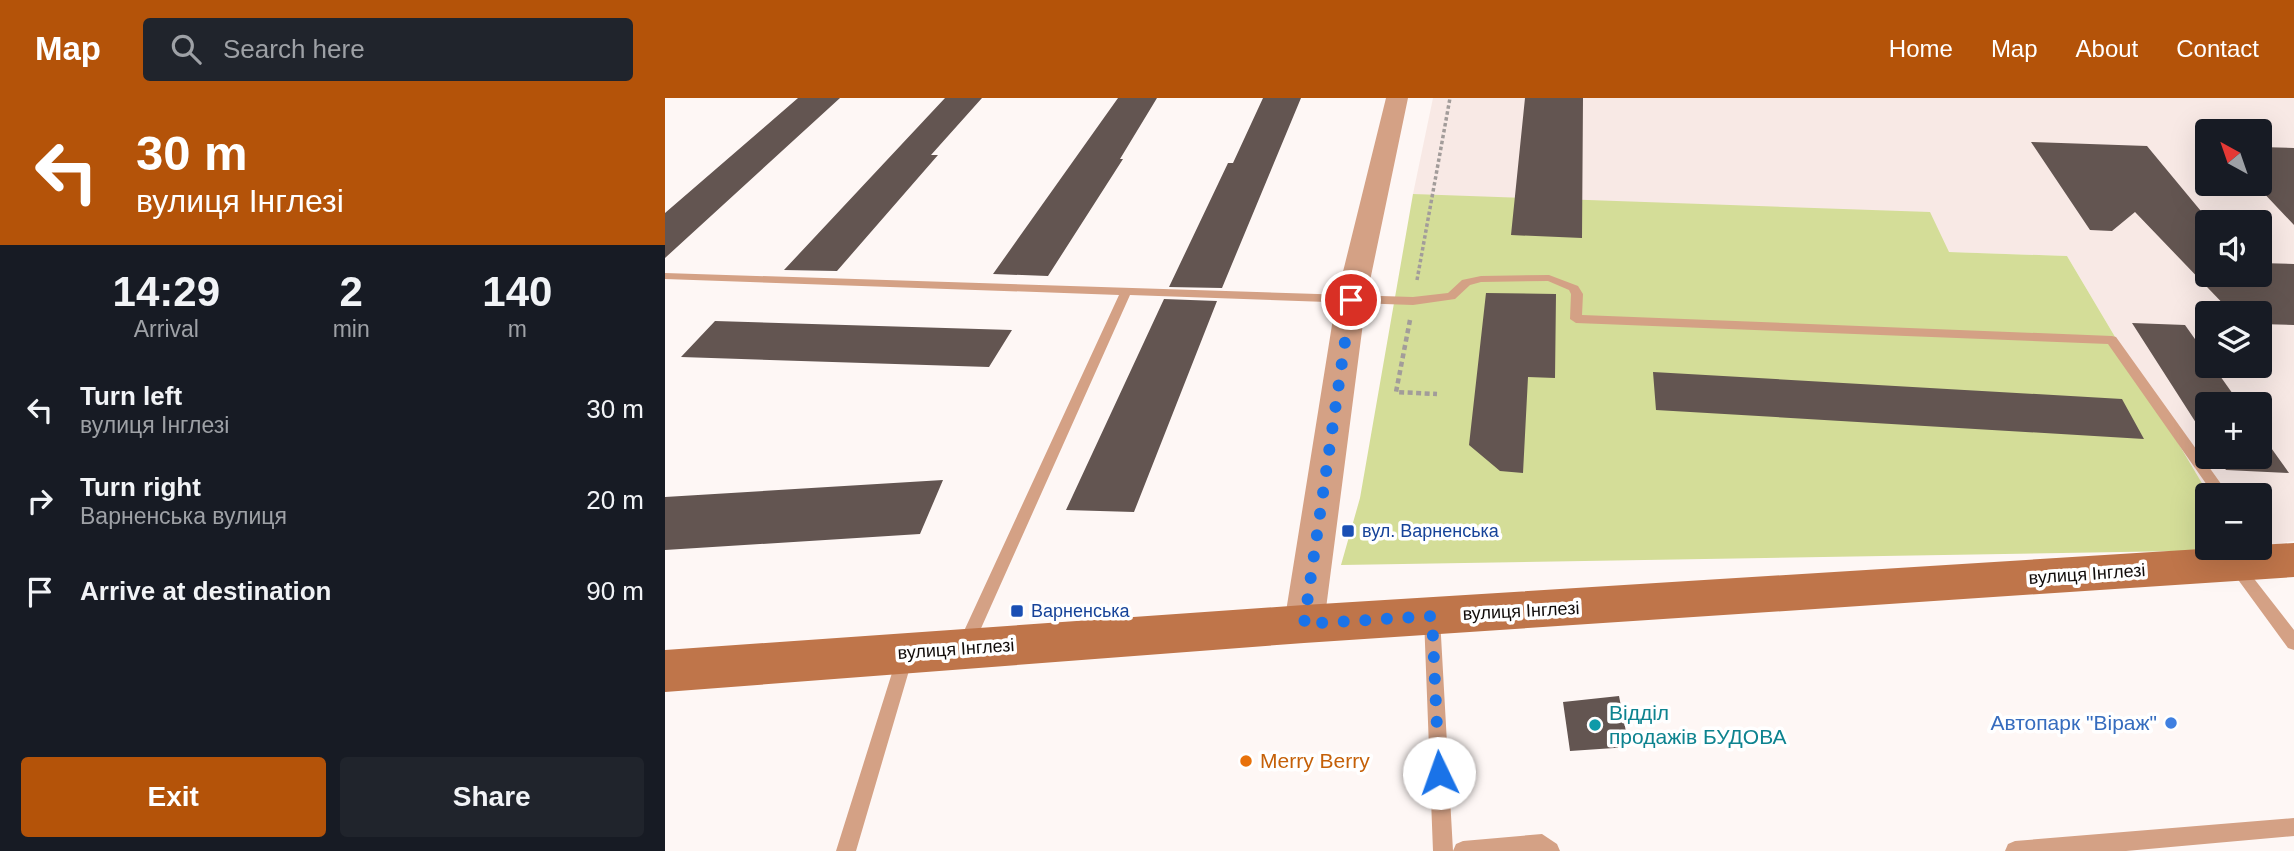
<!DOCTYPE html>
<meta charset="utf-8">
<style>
body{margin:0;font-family:Arial,sans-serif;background:#20242c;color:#f1f3f6;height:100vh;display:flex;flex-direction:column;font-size:26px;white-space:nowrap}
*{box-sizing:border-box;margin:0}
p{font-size:23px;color:#9ea1a6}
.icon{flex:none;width:38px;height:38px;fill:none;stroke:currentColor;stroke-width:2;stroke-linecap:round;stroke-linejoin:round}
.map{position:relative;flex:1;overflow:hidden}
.sheet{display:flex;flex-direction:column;background:#171b24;width:665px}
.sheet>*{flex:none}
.guide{background:#b45309;color:#fff;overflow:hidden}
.needle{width:46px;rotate:320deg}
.tools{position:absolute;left:1530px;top:21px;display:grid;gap:14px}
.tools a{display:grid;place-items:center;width:77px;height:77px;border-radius:7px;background:#171b24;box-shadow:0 7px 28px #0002;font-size:35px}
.pin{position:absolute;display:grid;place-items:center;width:60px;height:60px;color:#fff;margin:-30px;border:4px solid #fff;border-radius:50%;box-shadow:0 2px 7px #0007}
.me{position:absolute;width:77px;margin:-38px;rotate:357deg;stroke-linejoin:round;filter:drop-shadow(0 0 5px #0008)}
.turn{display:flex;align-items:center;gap:24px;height:147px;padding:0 21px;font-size:32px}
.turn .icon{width:91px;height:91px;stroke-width:2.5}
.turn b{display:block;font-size:49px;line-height:60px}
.eta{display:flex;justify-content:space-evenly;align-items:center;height:119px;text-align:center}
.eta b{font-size:42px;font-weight:700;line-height:49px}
.primary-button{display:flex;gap:14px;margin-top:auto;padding:14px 21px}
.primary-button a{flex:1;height:80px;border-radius:7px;background:#b45309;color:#fff;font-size:28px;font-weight:700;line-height:80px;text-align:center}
.primary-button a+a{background:#20242c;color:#f1f3f6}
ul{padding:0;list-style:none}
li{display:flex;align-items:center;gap:21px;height:91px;padding:0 21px}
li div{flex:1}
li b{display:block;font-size:26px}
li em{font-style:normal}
header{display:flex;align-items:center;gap:42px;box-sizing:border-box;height:98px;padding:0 35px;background:#b45309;color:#fff}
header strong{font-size:33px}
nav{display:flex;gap:38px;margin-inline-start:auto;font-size:24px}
.search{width:490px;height:63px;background:#20242c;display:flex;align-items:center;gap:18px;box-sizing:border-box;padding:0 24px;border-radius:7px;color:#9ea1a6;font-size:26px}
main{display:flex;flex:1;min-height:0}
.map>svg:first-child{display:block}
</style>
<header>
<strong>Map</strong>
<div class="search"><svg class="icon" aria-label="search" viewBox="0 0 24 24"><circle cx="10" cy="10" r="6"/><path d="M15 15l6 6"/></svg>Search here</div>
<nav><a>Home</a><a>Map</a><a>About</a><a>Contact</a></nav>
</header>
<main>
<section class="sheet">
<div class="guide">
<div class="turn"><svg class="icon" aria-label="left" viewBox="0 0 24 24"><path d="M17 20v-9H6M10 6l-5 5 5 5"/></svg><div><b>30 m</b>вулиця Інглезі</div></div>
</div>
<div class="eta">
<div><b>14:29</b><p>Arrival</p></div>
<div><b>2</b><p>min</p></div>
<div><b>140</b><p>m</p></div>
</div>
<ul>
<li><svg class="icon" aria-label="left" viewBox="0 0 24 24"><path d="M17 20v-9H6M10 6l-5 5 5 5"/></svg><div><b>Turn left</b><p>вулиця Інглезі</p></div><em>30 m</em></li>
<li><svg class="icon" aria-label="right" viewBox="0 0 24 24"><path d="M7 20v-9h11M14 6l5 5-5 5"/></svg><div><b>Turn right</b><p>Варненська вулиця</p></div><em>20 m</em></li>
<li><svg class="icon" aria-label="arrive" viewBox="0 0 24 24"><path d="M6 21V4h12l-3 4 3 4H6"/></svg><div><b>Arrive at destination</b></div><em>90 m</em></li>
</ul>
<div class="primary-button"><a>Exit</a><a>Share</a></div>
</section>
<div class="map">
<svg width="1629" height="753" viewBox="0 0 1629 753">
<rect width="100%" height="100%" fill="#fef7f5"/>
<path fill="#f8e9e5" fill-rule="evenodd" d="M768,0H1629V443L1594,449V397H1544L1402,158L1284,154L748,96ZM1542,33H1594V86H1542ZM1542,124H1594V177H1542ZM1542,215H1594V268H1542ZM1542,306H1594V359H1542Z"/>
<path fill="#d4dd98" d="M748,96L1265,114L1284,154L1402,158L1544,397L1542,450L1576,452L676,467L695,400Z"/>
<path fill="#635551" d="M133,0H175L0,160V115Z
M280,0H317L266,57H273L172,173L119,172Z
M453,0H492L455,61H458L383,178L328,176Z
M598,0H636L557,190L504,189L563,65H568Z
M860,0H918L917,140L846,137Z
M1366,44L1482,48L1545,124H1542V177H1594V165L1629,166V227L1594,226V215H1567L1470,114L1447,133L1425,132Z
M1594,49L1629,50V127L1594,90Z
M821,195L891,196L890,280L863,279L858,375L835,373L804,347Z
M499,201L552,203L469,414L401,412Z
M50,223L347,232L324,269L16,259Z
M1467,225L1520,227L1542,258V268H1548L1575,306H1542V342Z
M988,274L1457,301L1479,341L991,312Z
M1594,333L1624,375L1561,372L1552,359H1594Z
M278,382L255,436L0,452V399Z
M954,598L964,649L905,653L898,604Z"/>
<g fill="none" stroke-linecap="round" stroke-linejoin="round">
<path stroke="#a29c9a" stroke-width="3.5" stroke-dasharray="3.5 2.5" stroke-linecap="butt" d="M752,182L785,0"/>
<path stroke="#a29c9a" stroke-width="4.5" stroke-dasharray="5 3.5" stroke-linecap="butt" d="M745,222L731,294L772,296"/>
<path fill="#d4a185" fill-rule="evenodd" d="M0,175L748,199L783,195L797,182L816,178L884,177L913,188L918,196L917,217L1447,238L1451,239L1564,397H1549L1443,246L911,225L905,221L906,196L904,192L883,183L816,184L805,187L790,201L748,207L465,197L309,546L307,551L301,553L295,551L293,546L454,197L0,181Z
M1571,462L1576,464L1629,532V552L1623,550L1566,472L1563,468L1566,464Z
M767,513L773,515L775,520L788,753H768L759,520L761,515Z
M240,552L246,554L248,559L191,753H171L232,559L234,554Z
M1629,720V738L1461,753H1340L1343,746L1350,743Z
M877,736L892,746L895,753H788L791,746L798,743Z"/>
<path fill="#d4a185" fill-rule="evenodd" d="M721,0H743L701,202L659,526L653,538L639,543L625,538L619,526L671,202Z"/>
<path fill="#bf754a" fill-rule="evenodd" d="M1629,445V479L639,545L0,594V552L639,507L1552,450H1594V447Z"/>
</g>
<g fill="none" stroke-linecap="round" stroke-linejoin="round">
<path stroke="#1a73e8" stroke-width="12" stroke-dasharray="0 21.6" d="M686,202L639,526L767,518L774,675"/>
</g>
<g fill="#1a4fb4" stroke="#fff" stroke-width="2.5">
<rect x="676" y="426" width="14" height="14" rx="3.5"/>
<rect x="345" y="506" width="14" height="14" rx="3.5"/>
</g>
<circle fill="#3f7fe0" stroke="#fff" stroke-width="2.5" cx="1506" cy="625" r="7"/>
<circle fill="#0f9aa8" stroke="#fff" stroke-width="2.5" cx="930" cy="627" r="7"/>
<circle fill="#e8710a" stroke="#fff" stroke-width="2.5" cx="581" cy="663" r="7"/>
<g text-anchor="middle" stroke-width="7" stroke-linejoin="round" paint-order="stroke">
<g font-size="18" fill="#164399" stroke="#fff" text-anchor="start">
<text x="697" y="439">вул. Варненська</text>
<text x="366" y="519">Варненська</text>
</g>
<g font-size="18" fill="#110c0a" stroke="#fff">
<text transform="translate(1422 476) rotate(-4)" y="6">вулиця Інглезі</text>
<text transform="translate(856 513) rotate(-3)" y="6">вулиця Інглезі</text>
<text transform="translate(291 551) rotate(-4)" y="6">вулиця Інглезі</text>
</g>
<g font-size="21" fill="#0d838f" stroke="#fff" text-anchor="start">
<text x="944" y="622">Відділ<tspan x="944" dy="24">продажів БУДОВА</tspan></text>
</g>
<g font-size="21" fill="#366cbe" stroke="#fff" text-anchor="end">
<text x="1492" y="632">Автопарк "Віраж"</text>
</g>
<g font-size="21" fill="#c56008" stroke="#fff" text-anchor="start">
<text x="595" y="670">Merry Berry</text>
</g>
</g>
</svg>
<div class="tools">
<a><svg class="needle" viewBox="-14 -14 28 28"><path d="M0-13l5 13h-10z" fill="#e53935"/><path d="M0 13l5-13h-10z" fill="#9ea1a6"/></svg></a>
<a><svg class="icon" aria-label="sound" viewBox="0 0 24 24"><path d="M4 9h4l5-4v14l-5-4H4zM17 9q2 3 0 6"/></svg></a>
<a><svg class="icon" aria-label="layers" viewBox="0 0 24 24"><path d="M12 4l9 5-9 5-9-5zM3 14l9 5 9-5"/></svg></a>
<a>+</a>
<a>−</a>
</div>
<div class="pin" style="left:686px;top:202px;background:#d93025"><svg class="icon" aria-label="arrive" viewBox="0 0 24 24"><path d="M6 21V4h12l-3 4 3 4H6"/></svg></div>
<svg class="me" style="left:774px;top:675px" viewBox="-20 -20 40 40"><circle r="19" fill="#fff"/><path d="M0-13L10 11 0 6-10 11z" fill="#1a73e8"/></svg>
</div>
</main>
